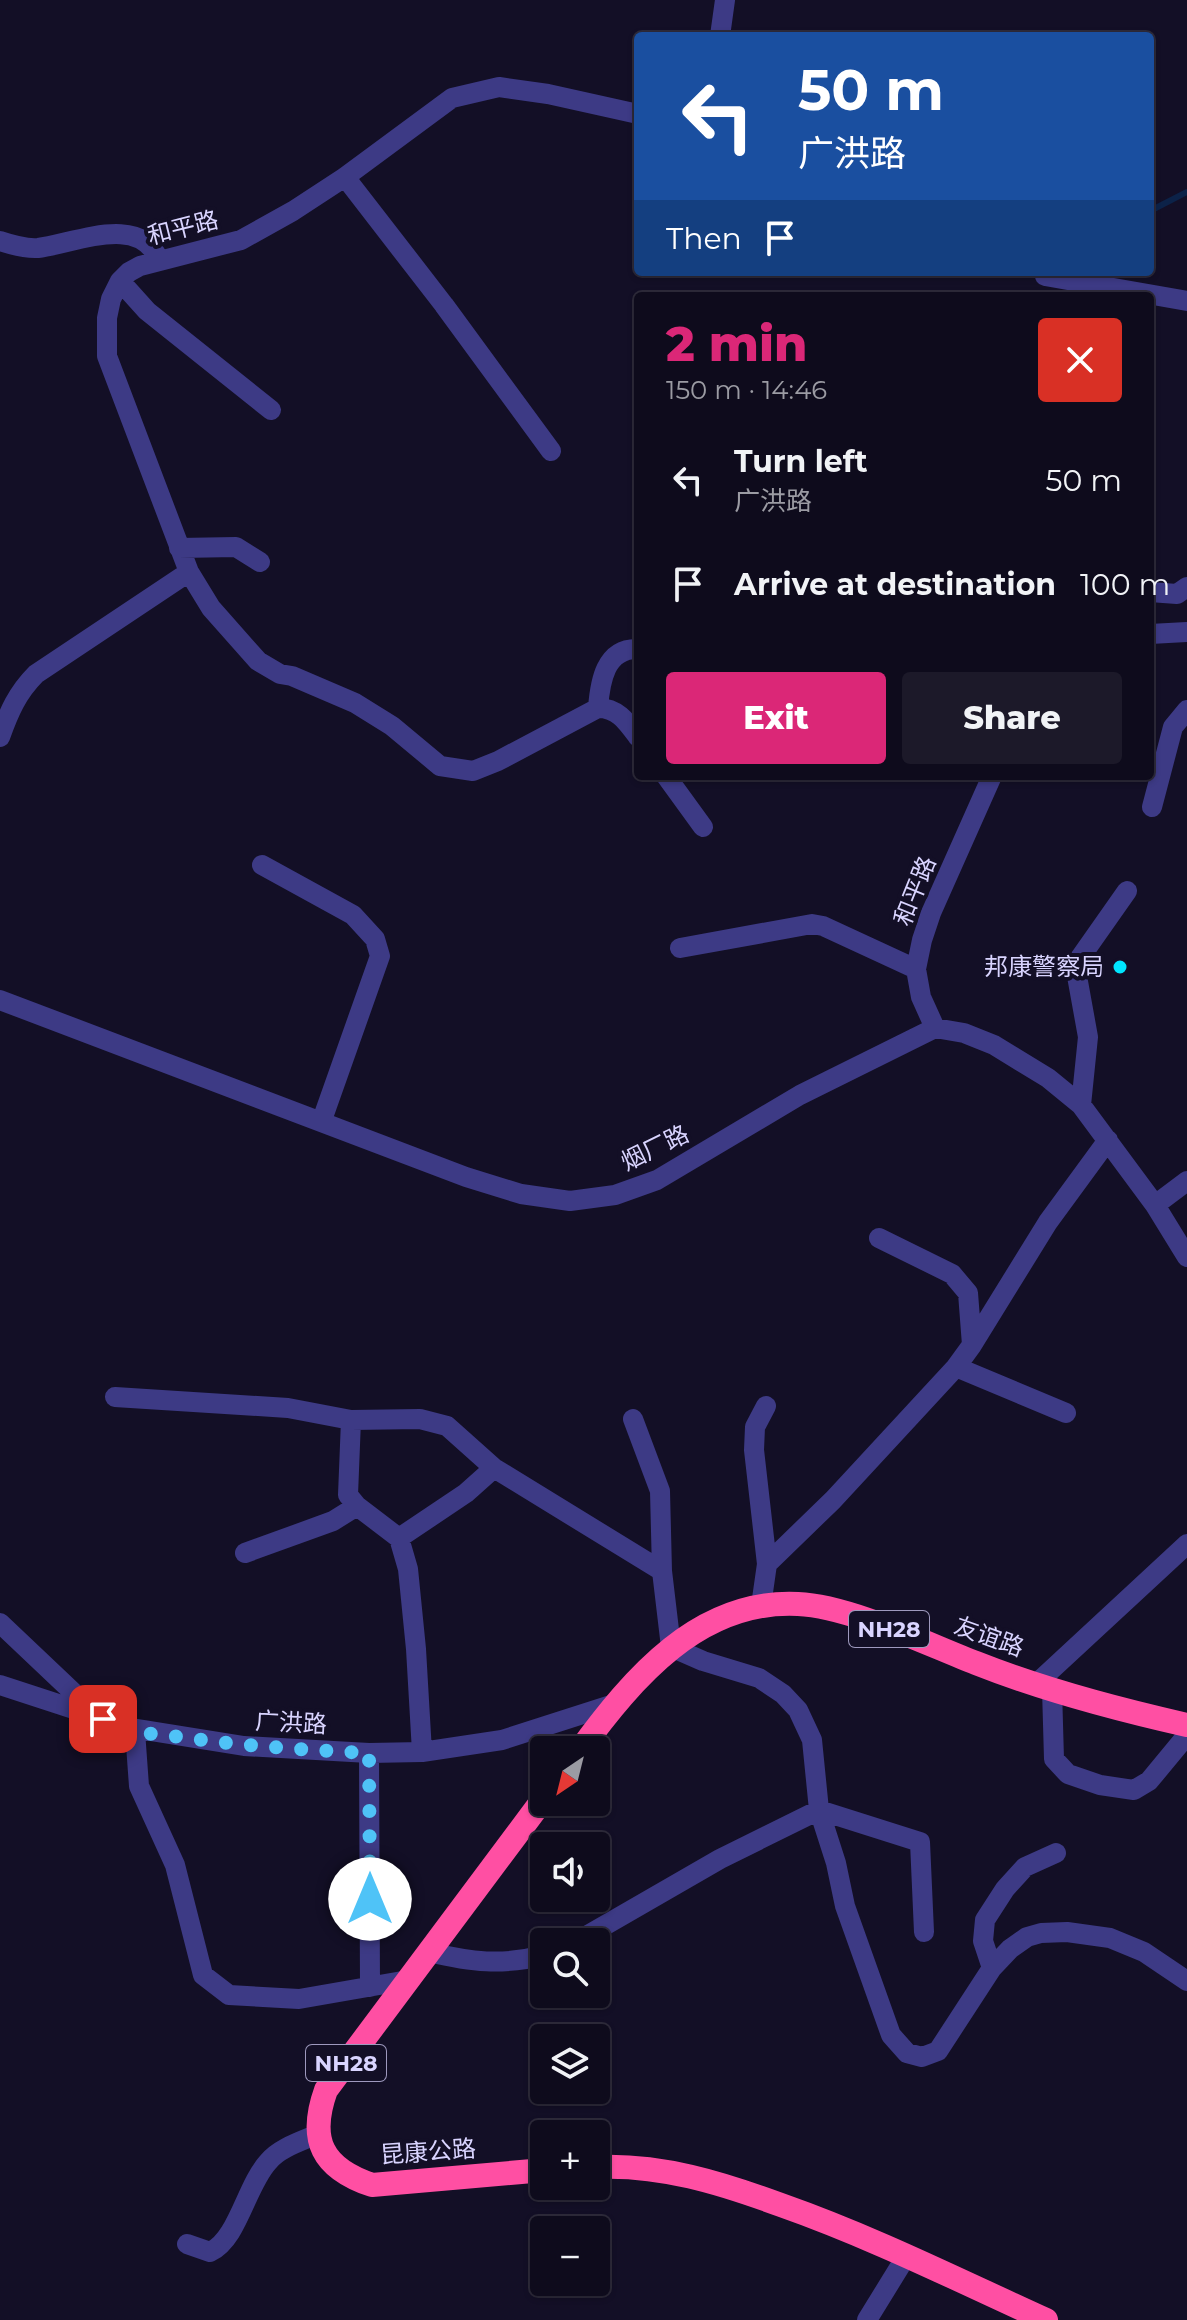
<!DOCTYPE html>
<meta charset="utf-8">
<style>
body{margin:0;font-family:Montserrat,"Noto Sans SC",sans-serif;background:#1c1929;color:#f1f3f6;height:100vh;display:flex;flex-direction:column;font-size:30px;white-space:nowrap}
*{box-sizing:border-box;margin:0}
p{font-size:26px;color:#9b9ba3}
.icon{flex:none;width:44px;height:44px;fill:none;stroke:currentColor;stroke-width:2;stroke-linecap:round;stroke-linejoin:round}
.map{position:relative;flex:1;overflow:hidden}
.sheet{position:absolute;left:634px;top:292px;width:520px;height:488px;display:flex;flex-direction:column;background:#0e0b1c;border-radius:8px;box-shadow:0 2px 6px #0004,0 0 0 2px #2e2b3b}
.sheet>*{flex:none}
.guide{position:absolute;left:634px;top:32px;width:520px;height:244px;border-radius:8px;box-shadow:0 2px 6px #0004,0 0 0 2px #2e2b3b;background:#1a4fa0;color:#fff;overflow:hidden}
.needle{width:52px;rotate:215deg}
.tools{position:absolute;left:530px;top:1736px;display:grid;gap:16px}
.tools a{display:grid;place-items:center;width:80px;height:80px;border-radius:8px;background:#0e0b1c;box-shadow:0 2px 6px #0004,0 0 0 2px #2e2b3b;font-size:40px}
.pin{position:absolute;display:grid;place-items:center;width:68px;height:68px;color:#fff;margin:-34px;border-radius:16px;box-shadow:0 4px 12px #0006}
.me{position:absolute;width:88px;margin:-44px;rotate:0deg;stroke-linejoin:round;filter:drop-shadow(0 0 6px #0008)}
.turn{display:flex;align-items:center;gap:28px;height:168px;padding:0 32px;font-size:36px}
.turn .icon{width:104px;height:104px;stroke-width:2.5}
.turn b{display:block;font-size:56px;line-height:68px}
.then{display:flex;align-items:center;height:76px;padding:0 32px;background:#0003;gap:16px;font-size:30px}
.round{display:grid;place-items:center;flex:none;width:84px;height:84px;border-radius:8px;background:#1c1929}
.summary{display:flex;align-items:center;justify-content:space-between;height:136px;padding:0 32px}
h1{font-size:48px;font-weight:800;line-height:60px;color:#db2777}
.action{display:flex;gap:16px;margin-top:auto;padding:16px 32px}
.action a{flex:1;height:92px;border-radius:8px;background:#db2777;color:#fff;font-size:32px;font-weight:800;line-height:92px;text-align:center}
.action a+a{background:#1c1929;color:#f1f3f6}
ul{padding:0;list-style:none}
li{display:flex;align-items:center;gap:24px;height:104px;padding:0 32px}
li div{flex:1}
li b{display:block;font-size:30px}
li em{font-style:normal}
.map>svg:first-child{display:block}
</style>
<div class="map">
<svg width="1187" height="2320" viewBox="0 0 1187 2320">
<rect width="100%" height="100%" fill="#130f26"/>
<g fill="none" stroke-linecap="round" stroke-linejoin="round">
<path stroke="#0c2248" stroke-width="6" d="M1150,211L1187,192"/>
<path stroke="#3d3a85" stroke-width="20" d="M720,36L725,0
M345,177L444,305L551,451
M0,241C12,245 25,249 38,248C73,244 142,212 159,261
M1045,276L1187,301
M120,281L147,311L271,410
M179,548L236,547L260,562
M189,572L211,608L258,661L280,674L292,676L355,703L392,726L440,766L473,771L498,761L598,708C618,708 627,722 638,737
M1150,592L1177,594L1187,587
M1150,634L1187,632
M598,708C600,682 605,648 638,649
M0,737C9,712 17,693 36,674L189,572L107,356V318L111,299L120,281L129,272L140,266L241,240L293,211L345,177L452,98L499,87L548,94L638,114
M666,776L703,827
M1152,807L1173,727L1187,710
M262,865L353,915L375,939L380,956L322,1120
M680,948L812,924L823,926L916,969
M0,1000L466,1177L521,1194L570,1201L615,1195L657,1180L800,1095L935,1028L964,1033L994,1045L1048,1078L1081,1105L1155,1205L1187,1257
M935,1028L921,997L916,969L922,940L931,913L992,776
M1081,1105L1088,1037L1075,965L1127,891
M1155,1205L1187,1181
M879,1238L952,1274L968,1293L972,1345
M956,1367L1066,1413
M115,1397L288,1408L351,1420L348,1495L357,1506L399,1538L408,1569L416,1649L422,1752
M766,1406L755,1427L754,1450L767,1564
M633,1419L660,1491L662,1571L671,1647L703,1661L759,1678L783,1694L798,1710L812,1740L819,1810L836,1863L845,1906L891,2035L907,2053L922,2057L938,2051L992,1968L1010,1949L1027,1937L1041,1933L1067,1932L1110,1938L1144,1952L1187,1981
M351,1420L420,1419L447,1426L494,1468L662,1571
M399,1538L466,1493L494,1468
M245,1553L333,1521L357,1506
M761,1606L767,1564L833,1500L956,1367L972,1345L1048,1222L1108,1140
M0,1623L95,1713L113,1725L244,1746L369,1753L422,1752L502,1740L614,1704
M1036,1684L1187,1544
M0,1685L95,1716
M1052,1689L1054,1759L1068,1774L1100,1785L1134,1790L1149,1781L1187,1735
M135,1731L139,1786L175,1865L203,1975L229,1995L299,1999L408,1980
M369,1753L370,1987
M576,1942L720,1859L819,1810L920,1842L924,1932
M429,1952C471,1962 502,1966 544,1955
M992,1968L983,1941L985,1920L1005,1889L1025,1867L1056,1853
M187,2244L210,2252C238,2239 246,2186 268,2162C279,2148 302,2141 318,2134
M867,2320L907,2255"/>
<path stroke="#ff4fa3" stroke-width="24" d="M580,1750C633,1678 699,1599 798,1604C849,1606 927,1644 976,1663C1044,1690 1116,1709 1187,1725
M544,1798L326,2090C308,2140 322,2168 372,2185L544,2170
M596,2167C661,2164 721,2183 781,2205C872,2237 958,2280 1046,2320"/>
</g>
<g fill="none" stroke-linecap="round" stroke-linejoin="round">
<path stroke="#4fc3f7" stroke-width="14" stroke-dasharray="0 25.2" d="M103,1719C125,1733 154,1734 180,1737C243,1746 306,1750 369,1753L370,1899"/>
</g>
<circle fill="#00e5ff" stroke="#130f26" stroke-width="3" cx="1120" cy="967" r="8"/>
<g text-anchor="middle" stroke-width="8" stroke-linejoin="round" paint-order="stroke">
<g fill="#130f26" stroke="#9e99be" stroke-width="2">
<rect x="849" y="1611" width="80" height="36" rx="6"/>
<rect x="306" y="2045" width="80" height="36" rx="6"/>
</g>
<g font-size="22" font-weight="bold" fill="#d9d4ff">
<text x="889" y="1637">NH28</text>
<text x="346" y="2071">NH28</text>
</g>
<g font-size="24" fill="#d9d4ff" stroke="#130f26">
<text transform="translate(183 228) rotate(-14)" y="8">和平路</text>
<text transform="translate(915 891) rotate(-68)" y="8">和平路</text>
<text transform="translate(655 1148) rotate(-26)" y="8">烟厂路</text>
<text transform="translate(989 1637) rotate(20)" y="8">友谊路</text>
<text transform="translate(291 1723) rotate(3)" y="8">广洪路</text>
<text transform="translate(428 2152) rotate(-4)" y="8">昆康公路</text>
</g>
<g font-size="24" fill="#d9d4ff" stroke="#130f26" text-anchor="end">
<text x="1104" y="975">邦康警察局</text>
</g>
</g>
</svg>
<div class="tools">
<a><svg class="needle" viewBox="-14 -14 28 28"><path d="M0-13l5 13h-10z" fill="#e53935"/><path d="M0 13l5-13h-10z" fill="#9b9ba3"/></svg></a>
<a><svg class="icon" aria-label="sound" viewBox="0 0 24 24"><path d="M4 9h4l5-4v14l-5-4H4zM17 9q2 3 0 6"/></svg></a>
<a><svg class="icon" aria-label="search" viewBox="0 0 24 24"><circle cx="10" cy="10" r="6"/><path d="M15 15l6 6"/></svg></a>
<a><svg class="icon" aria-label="layers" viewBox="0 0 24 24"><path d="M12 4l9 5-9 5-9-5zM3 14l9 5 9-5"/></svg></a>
<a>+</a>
<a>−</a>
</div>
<div class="pin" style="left:103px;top:1719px;background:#d93025"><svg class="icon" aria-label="arrive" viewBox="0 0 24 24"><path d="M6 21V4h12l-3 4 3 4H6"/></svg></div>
<svg class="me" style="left:370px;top:1899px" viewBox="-20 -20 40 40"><circle r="19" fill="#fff"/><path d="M0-13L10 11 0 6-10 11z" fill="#4fc3f7"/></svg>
<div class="guide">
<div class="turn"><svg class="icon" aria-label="left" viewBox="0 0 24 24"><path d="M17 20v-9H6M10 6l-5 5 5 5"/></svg><div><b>50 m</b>广洪路</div></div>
<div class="then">Then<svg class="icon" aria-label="arrive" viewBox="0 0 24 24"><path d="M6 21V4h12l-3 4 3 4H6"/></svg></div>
</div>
<section class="sheet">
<div class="summary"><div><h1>2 min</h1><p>150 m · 14:46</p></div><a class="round" style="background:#d93025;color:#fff"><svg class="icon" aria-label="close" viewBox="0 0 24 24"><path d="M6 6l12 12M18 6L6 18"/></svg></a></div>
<ul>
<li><svg class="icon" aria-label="left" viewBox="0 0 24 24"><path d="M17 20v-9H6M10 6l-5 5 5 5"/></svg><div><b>Turn left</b><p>广洪路</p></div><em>50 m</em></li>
<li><svg class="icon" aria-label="arrive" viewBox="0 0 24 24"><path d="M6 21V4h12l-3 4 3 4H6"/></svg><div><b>Arrive at destination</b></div><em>100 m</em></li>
</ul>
<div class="action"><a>Exit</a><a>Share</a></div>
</section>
</div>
